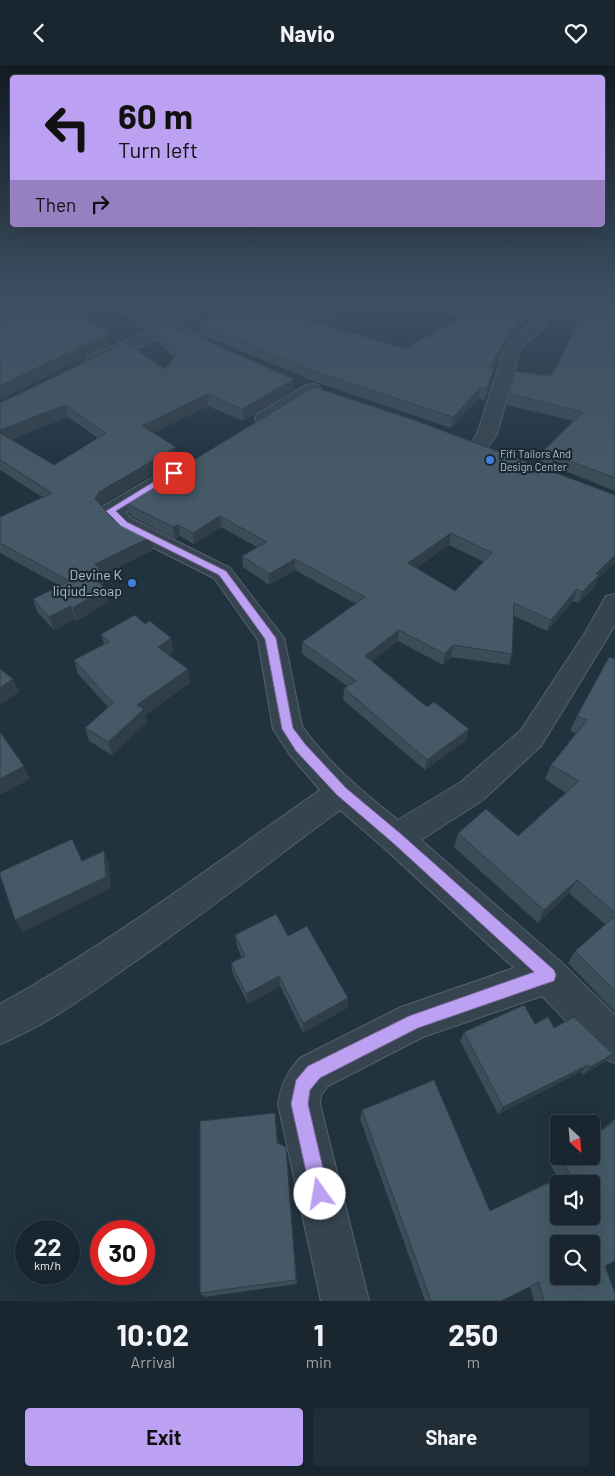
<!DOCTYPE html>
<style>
body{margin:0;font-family:Barlow,sans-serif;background:#222e37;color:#f1f3f6;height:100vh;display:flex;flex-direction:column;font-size:19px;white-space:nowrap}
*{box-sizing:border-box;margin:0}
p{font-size:16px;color:#9fa5aa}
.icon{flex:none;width:28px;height:28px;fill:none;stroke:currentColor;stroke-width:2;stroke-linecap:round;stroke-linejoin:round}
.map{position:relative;height:1236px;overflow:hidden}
.drawer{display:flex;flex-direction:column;background:#19262f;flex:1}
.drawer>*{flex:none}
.top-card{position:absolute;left:10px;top:10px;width:595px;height:152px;border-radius:5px;box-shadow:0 5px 20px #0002,0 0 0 1px #37434b;background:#bca0f2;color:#111;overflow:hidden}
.needle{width:32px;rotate:154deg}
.controls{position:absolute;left:550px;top:1050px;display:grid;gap:10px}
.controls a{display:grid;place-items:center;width:50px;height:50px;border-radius:5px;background:#19262f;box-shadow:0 5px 20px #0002,0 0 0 1px #37434b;font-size:25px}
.speed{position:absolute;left:15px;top:1155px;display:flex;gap:10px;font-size:25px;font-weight:700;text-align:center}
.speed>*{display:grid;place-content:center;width:65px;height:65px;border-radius:50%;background:#19262f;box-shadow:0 5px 20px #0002,0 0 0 1px #37434b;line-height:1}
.speed small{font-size:12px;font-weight:400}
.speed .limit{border:8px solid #d22;background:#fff;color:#111}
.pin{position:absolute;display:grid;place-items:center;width:42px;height:42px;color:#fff;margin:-21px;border-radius:10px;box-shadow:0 2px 8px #0006}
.me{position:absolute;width:55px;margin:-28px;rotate:347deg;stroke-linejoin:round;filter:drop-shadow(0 0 4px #0008)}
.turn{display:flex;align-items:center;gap:18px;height:105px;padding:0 25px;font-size:22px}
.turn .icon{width:65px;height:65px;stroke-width:2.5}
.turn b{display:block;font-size:35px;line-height:42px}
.then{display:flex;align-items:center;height:48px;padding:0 25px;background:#0003;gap:10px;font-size:19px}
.eta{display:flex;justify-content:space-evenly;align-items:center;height:85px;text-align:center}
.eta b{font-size:30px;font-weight:700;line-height:35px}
.button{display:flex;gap:10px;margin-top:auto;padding:10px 25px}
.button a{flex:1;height:58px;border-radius:5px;background:#bca0f2;color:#111;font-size:20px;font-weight:700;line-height:58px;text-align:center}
.button a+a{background:#222e37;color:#f1f3f6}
header{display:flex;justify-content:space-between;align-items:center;height:65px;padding:0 25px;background:#19262f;font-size:22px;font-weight:700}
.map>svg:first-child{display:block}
</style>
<header><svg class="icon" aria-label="back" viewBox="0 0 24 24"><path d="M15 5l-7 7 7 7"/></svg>Navio<svg class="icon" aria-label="heart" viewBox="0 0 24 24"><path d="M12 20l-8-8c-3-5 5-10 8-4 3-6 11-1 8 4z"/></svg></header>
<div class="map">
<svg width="615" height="1236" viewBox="0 0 615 1236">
<rect width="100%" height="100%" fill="#21333f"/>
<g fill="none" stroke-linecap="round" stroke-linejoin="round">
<defs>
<path id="street" d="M100,236H120L205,272L207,275L205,278H193L169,268L100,300H88L86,296L88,292L156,262L102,239Z
M547,236H562L546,262L527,277L519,288L497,369L486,385L479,387L472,385L469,381L477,369L503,288L515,271L534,256Z
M312,319L318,320L321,324L318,328L271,357L264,359L257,357L255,353L257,349L306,320Z
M187,394L194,396L197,400L194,404L125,447L132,454L230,503L284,573L302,661C328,698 363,727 398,755L461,717L521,665L585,568L606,531L615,529V560L541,681L483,735L421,775L561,897L615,950V998L601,992L542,931L423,972L328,1021L321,1030L320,1039L369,1236H321L278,1039C282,1018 286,1009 300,993L401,942L514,903L384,783L340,745C271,796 203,849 133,898C90,928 48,960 0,979V939C112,877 215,798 320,725L290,690L273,664L258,575L214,513L116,464L100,446L103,441L180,396Z"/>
</defs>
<use href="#street" stroke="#53626d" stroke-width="2"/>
<use href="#street" fill="#35444f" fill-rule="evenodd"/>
</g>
<path fill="#3b4d58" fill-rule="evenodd" d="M125,236H229L183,261Z
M377,236L322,259L405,284L461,253L410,239L402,243L380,236H545L532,255L525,254L501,287L499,295L494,302V303L492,313L485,335L479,334L451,363L316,317L200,269L199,259Z
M615,236V426L540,396L543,386L574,356L507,340L509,329L550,311L559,297L578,257L554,252L557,242Z
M127,246L150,256L151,262L143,265L128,252Z
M154,265L294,325L243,356L208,341L153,368L176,382L177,395L102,439L101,441L112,453L153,485L102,510L104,518L101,520L108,536L77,556L75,554L54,565L37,547L33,534L60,521L0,488V452L42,432L0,405V338L165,304L174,292L156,276ZM68,352L98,373L54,400L12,374Z
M615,430L597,515L595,522L578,538L573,536L547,566L514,551L512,589L509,600L451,592L443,600L398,576L372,596L427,642L469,664L466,675L425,705L343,635L344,623L347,621L302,589V577L356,539L295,505L269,520L243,502L242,491L257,482L221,462L194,479L180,471L175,474L133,452L128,447L126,436ZM449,480L484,497L455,526L416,503Z
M101,569L174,586L168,590L188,604L190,618L145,650L147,657L112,690L89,676L85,663L108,642L78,609L74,595L104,579Z
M615,594V947L568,898L575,886L606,860L569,828L538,858L454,782L458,768L518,771L566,728L545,714L551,700L576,668L570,666L577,651Z
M235,870L288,871L348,933L347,943L303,968L280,921L248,939L233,909L231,898L242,893L237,881Z
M535,959L613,989L605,997L583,1010L581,1007L498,1049L460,976L464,967Z
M362,1045L490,1146L558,1113L550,1099L560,1091L601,1065L615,1054L605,1201L615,1236H534L530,1222L501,1236H425L360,1054Z
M276,1058L278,1079L286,1082L297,1219L205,1232L200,1228Z"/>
<path fill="#303e47" d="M210,236H229L183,261L182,251Z
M355,236H377L308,265V255Z
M403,236H410V239L402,243Z
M540,236H545L532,255L534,245Z
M527,244L525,254L501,287L499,295L487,312L489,302L503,277Z
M150,256L151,262L143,265L142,259Z
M109,268L111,280L0,335V321Z
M494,303L492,313L485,335L487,324Z
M294,314V325L243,356L242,344Z
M480,323L479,334L451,363L453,352Z
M207,329L208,341L144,373L142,361Z
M65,340L68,352L2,378L0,373V365Z
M176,382L177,395L102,439L98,446L95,434L99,427Z
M220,451L221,462L194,479L193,468Z
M178,460L180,471L175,474L173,462Z
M451,468L449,480L406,510L408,498Z
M151,472L153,485L102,510L104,518L94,523L90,510L95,499Z
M615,490V498L597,515L595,522L578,538L582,527L596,509Z
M295,494V505L269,520V509Z
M105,523L108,536L77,556L73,543Z
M577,524L573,536L547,566L551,555Z
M71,541L75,554L54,565L49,552Z
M399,565L398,576L364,602L365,591Z
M171,573L174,586L160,595L158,582Z
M453,580L451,592L443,600L445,589Z
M188,604L190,618L145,650L147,657L112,690L108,677L137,640Z
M13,614L19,627L0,640V623Z
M469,664L466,675L425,705L427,695Z
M24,701L30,714L0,730V714Z
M104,786L109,798L111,823L23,867L15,855Z
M577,815L569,828L538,858L544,845Z
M279,911L280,921L248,939L246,929Z
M348,933L347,943L303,968V958Z
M613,989L605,997L583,1010L590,1002Z
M588,1000L581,1007L498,1049L503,1042Z"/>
<path fill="#455966" stroke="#303e47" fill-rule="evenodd" d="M0,236H49L61,241L64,240L109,268L0,321Z
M146,236H210L182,251Z
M241,236H355L308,255L405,284L473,246L437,236H540L534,245L527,244L503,277L500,285L489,302L494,303L487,324L480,323L453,352L316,307L199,259Z
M560,236H615V413L543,386L583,347L509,329L515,306L550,311L559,297L582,248L557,242Z
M127,246L150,256L142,259Z
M168,259L294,314L242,344L207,329L142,361L176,382L99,427L95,434L112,453L151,472L95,499L101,506L90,510L105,523L73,543L71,541L49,552L33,534L70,516L0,478V452L52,428L0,395V368L54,400L106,368L65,340L0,365V338L125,278L165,304L179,286L154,265Z
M314,322L414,355L615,430V490L596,509L599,510L582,527L577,524L551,555L514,538L512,589L453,580L445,589L399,565L365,591L427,642L434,637L469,664L427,695L344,623L356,616L302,577L365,532L295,494L269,509L242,491L267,477L220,451L193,468L178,460L173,462L131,441L126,436ZM451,468L492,488L455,526L408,498Z
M135,550L145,559L150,556L171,573L158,582L188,604L137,640L144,644L108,677L85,663L113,638L74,595L109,577L101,569Z
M609,592L615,594V848L577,815L544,845L458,768L486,744L518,771L579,716L551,700L587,655L577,651Z
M0,604L13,614L0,623Z
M0,667L24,701L0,714Z
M72,774L82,796L104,786L106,812L15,855L0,810V807Z
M276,849L288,871L307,861L348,933L303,958L279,911L246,929L231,898L245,891L235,870Z
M615,851V926L575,886Z
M524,940L535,959L548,952L554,963L574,952L613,989L590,1002L588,1000L503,1042L464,967Z
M434,1015L490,1146L569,1108L560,1092L591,1091V1072L613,1058L612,1056L615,1054V1196L605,1201L615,1228V1236H544L539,1217L501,1236H431L362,1045ZM559,1119H591V1151H559ZM559,1179H591V1211H559Z
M275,1048L277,1078L286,1082L296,1215L200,1228V1056Z"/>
<linearGradient id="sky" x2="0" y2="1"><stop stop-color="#121c23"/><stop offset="0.58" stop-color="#3d5063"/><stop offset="1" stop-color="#3d5063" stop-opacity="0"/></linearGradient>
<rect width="615" height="409" fill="url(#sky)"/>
<path fill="#bca0f2" stroke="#7a689d" d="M171,406L178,408L116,446L127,457L226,506L276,573L293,663L305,679L346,723L401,769L554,905L556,910L554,916L548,918L418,963L320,1013L310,1025L308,1039L329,1129L327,1135L320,1138L314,1135L311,1129L291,1039L296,1015L308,1001L409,951L534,907L392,777L337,730L296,686L282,664L265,574L219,510L121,461L106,446Z"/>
<g fill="#3f7fe0" stroke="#1a2934" stroke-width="2">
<circle cx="490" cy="395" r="5"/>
<circle cx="132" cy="518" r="5"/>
</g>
<g text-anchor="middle" stroke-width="4.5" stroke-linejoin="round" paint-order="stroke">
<g font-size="11" fill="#b1bfca" stroke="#1a2934" text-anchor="start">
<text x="500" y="393">Fifi Tailors And<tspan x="500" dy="13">Design Center</tspan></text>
</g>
<g font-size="14" fill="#b1bfca" stroke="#1a2934" text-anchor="end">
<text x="122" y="515">Devine K<tspan x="122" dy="16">liqiud_soap</tspan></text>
</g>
</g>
</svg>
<div class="controls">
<a><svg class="needle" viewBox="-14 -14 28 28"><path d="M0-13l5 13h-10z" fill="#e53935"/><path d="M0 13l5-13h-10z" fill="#9fa5aa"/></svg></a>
<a><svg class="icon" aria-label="sound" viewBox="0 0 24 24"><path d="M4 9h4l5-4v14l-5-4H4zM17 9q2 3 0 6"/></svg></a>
<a><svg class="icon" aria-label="search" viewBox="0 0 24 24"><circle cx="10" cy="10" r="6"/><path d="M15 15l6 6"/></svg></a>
</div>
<div class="speed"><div>22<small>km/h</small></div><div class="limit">30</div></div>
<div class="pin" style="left:174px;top:408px;background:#d93025"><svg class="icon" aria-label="arrive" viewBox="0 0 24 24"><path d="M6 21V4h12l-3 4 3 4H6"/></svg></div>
<svg class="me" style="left:320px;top:1129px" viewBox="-20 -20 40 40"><circle r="19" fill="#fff"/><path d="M0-13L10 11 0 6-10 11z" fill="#bca0f2"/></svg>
<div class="top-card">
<div class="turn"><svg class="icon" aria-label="left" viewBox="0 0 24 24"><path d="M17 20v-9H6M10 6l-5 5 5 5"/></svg><div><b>60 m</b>Turn left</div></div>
<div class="then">Then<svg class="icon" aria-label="right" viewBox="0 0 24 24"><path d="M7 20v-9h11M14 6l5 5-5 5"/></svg></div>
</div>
</div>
<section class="drawer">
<div class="eta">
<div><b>10:02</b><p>Arrival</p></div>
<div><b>1</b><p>min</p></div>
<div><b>250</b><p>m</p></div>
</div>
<div class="button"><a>Exit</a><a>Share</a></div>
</section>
